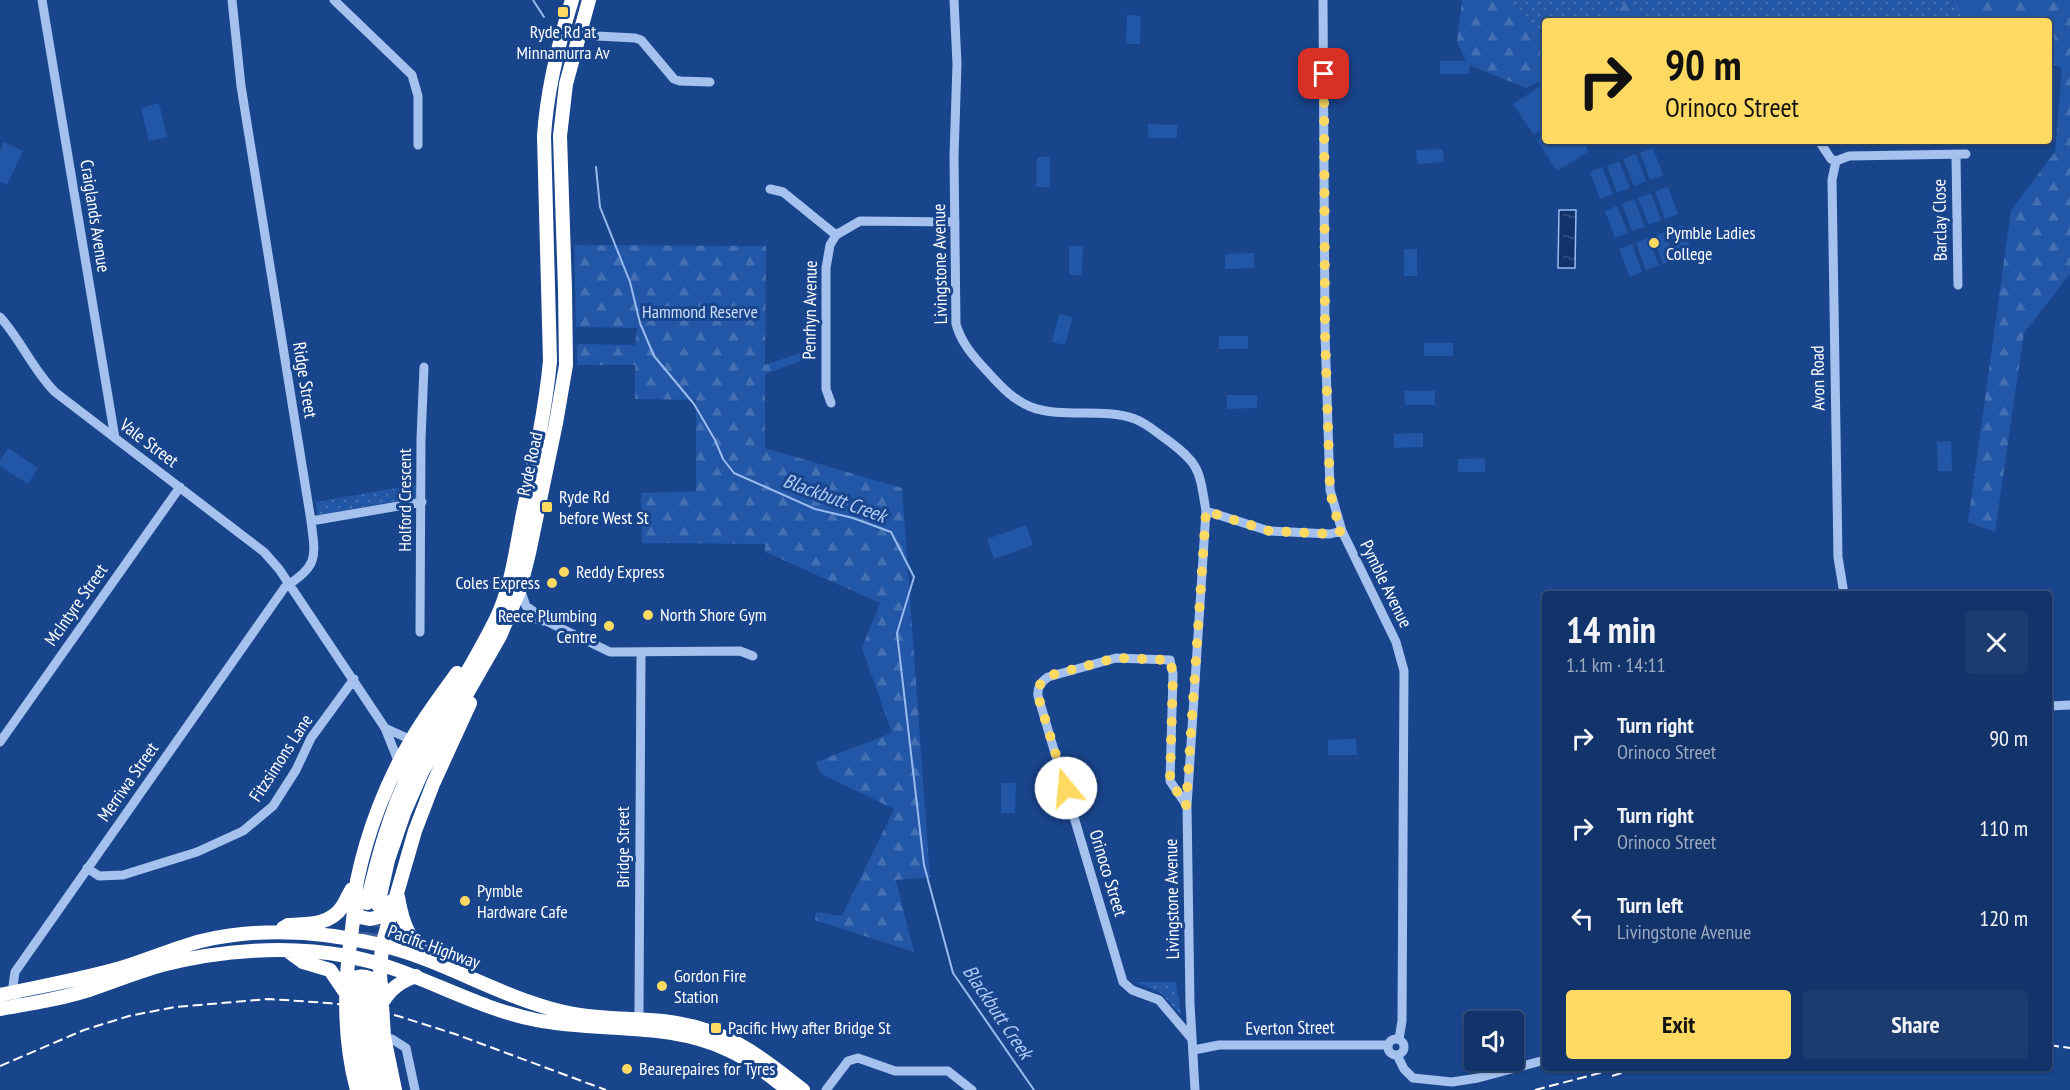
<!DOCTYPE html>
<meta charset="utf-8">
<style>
body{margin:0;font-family:"PT Sans Narrow",sans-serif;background:#1c3c70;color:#f1f3f6;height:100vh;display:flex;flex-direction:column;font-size:22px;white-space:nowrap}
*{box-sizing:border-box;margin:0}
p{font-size:20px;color:#9daac1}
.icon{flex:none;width:33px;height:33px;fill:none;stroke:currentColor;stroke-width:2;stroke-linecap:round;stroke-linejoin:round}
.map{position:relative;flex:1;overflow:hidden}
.details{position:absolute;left:1542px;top:591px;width:510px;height:480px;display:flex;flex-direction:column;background:#13346a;border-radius:6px;box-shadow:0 2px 4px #0004,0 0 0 2px #324f7e}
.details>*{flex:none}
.banner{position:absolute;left:1542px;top:18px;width:510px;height:126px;border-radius:6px;box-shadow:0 2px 4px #0004,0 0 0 2px #324f7e;background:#ffda62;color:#111;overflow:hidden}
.tools{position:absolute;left:1464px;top:1011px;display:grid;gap:12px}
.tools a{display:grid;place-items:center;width:60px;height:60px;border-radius:6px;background:#13346a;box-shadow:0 2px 4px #0004,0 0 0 2px #324f7e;font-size:30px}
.pin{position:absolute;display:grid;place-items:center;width:51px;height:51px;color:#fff;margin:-26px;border-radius:12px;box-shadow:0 3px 9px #0006}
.me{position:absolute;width:66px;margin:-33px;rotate:343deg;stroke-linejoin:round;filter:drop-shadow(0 0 4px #0008)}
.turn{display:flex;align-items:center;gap:21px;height:126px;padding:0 24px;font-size:27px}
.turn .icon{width:78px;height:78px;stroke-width:2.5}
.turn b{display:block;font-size:42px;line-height:51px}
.round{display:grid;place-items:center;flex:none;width:63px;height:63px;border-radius:6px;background:#1c3c70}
.summary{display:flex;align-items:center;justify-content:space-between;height:102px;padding:0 24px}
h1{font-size:36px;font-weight:700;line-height:45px}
.button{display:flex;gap:12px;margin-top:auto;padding:12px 24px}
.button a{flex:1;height:69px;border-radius:6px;background:#ffda62;color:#111;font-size:24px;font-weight:700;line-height:69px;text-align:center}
.button a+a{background:#1c3c70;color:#f1f3f6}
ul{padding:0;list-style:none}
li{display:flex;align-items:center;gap:18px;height:90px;padding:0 24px}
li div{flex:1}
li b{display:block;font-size:22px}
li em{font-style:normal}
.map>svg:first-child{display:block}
</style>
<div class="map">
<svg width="2070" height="1090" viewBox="0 0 2070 1090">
<defs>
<pattern id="green-dots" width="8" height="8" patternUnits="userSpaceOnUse" patternTransform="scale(1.5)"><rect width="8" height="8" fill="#2256a6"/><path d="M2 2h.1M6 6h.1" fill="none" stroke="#436fb3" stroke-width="1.8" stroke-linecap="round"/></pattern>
<pattern id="forest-firs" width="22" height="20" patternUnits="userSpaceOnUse" patternTransform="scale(1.5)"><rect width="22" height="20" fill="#2256a6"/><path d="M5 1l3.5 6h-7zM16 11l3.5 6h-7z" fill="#436fb3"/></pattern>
<pattern id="water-ripples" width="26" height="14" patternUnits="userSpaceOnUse" patternTransform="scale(1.5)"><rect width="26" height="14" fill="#11326b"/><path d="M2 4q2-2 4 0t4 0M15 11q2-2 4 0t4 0" fill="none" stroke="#355181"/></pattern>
</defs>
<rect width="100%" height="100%" fill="#19458d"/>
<path fill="url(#green-dots)" d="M1497,0H2070L2049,21H1545V35Z
M419,484L420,497L318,515L316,502Z
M1135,982H1176L1181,1015L1161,993Z"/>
<path fill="url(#forest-firs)" d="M1462,0H1511L1518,12L1540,29L1545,30V79L1526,88L1467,64L1457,42Z
M1953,0H2070V274L2024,333L1995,532L1968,522L2011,210L2055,152L2062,68L2049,63V21H1965Z
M1626,1L1638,13L1667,21H1594L1618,10Z
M574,245L766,246L765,365L815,348V356L765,374V448L902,488L930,877L896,880L914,952L815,920L816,912L842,916L894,809L821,774L816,762L892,733L862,648L880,603L765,552V544L642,543L641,493L696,491V400L635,399V365H577V344L635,345L637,328L576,327Z"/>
<path fill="#2256a6" d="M1127,15L1141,16L1140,44H1126Z
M1440,61H1470L1469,74H1440Z
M1545,83V127L1534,135L1513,104Z
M159,103L167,137L149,141L141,108Z
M1148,124L1177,125V138H1148Z
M1545,135V141H1582L1589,151L1557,171L1537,140Z
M4,142L23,151L7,185L0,182V151Z
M1653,148L1663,175L1650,180L1640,153Z
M1443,149L1444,162L1417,164L1416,150Z
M1636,154L1646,181L1634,186L1623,159Z
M1037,157H1050V187H1036Z
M1619,161L1630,188L1617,193L1607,166Z
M1602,167L1613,194L1600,199L1590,172Z
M1668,187L1678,214L1665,219L1655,191Z
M1651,193L1661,220L1649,225L1638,198Z
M1634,199L1645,227L1632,231L1622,204Z
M1617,206L1628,233L1615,238L1605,211Z
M1682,225L1692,252L1680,257L1669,230Z
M1665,232L1676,259L1663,264L1653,237Z
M1648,238L1659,265L1646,270L1636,243Z
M1632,244L1642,272L1630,277L1619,249Z
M1069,246H1083L1082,275H1069Z
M1404,249H1417V276H1404Z
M1254,253V268L1225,269V254Z
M1059,314L1073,317L1065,345L1052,342Z
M1219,336H1248V349H1219Z
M1424,343H1453V356H1424Z
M1404,391H1435V405H1405Z
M1227,395H1257V408L1227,409Z
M1423,433V447L1394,448V434Z
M1951,441L1952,471H1938L1937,442Z
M8,448L38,468L28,484L0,466V461Z
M1485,458V472H1458V459Z
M1026,525L1033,545L994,559L987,539Z
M1356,739L1357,755H1328V740Z
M1001,783H1016L1015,813H1001Z"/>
<path fill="url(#water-ripples)" stroke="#98bcf0" stroke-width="1.5" d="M1559,210H1576L1575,268H1558Z"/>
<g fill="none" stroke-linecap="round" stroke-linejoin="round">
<path stroke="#98bcf0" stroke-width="2" d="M533,0L544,17
M596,167L600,207L630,282L640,323L654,356L694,404L715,440L723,459L734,473L815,509L853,518L891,532L914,577L897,633L924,865L953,973L1034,1090"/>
<path stroke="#3c619e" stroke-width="14" stroke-dasharray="14 7" stroke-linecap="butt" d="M358,988L362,925L367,903
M369,989V968L378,907"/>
<path stroke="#a5c2ee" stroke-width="9" d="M42,0L115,438
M334,0L412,75L418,96V145
M954,0L957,64L954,157L956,324C961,342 972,355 985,369C999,384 1011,399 1031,407C1063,419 1102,407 1135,419C1146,423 1156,432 1166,439C1200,464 1199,469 1206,511L1187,806L1190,1004L1195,1090
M1323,0L1325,333L1330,490L1342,531L1396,642L1404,671L1402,1021L1399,1039
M578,35L635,38L641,40L674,79L680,81L710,82
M1819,141L1831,159L1836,161
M1956,156L1958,285
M1836,161L1832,180L1838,557L1844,594
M1836,161L1849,156L1966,154
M770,189L783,192L836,235
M0,317C21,340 33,370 55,392L264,552L279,569L385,728L399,763
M831,403L826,389V268L830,245L836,235L860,221L955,222
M1206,511L1269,531L1330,534L1342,531
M311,521L422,502
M520,589L526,606L548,622L610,652L740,651L753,656
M508,619L526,616L543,621
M420,632L421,439L424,367
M641,653L639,1011V1020L642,1021
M2049,706L2070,705
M385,728L407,738H412
M0,742L180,487
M1187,806L1170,781L1173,674L1170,660L1116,658L1048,677C1041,682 1037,687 1038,696L1123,982L1132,990L1159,1000L1192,1039
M87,868L99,876L123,875L197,852L243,831L273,806L296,770L311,738L354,679
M17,1006L13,986L15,972L285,587C318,565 316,559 311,521L241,86L232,0
M384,1037L392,1039L406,1048L415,1090
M1388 1047a8 8 0 1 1 16 0a8 8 0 1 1-16 0Z
M1194,1050L1219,1045H1388
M1397,1055L1404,1069L1413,1078L1452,1082L1478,1078L1545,1060
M826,1090L848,1061L858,1058L895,1071H948L972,1090"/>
<path stroke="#fff" stroke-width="14" d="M398,897C401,914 405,931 417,945C423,950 430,955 436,960
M367,903C378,856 390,812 411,769C438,718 471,670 496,619C512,586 516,548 523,513C534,462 545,413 550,361L544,136C547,89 558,45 572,0
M378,905L388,860L404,813L422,772L500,636L520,589L529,553L556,423L566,365L565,289L560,136L566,84L589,0
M353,907L360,917L370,919L379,917L392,901
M283,928L288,925C308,924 330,925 342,907C346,901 348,895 352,889
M288,951L303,962L330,970L345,992
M358,988L362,1048L370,1090
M369,989C371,1024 373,1056 382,1090
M346,990C352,971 368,975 381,984
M0,995C41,986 84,979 124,967C150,959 175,948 201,941C260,927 323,931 381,945C443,960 498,996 560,1011C593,1019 629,1018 663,1021C725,1028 756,1053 803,1090
M382,1003C391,988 400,982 416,976
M0,1009C30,1004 60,999 89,990C113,982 137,972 162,965C221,950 287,945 347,956C413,968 470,1007 536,1020C599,1033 669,1021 728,1050C750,1060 769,1075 788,1090
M357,1090C343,1039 344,987 351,936C354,918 354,900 357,881C367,832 387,780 413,737C426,715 442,694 457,673
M395,1090L384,1037L380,974L382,945L415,831L433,784L470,703"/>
<path stroke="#fff" stroke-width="2" stroke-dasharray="10 4.5" stroke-linecap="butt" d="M2049,1045L2070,1048
M0,1066L84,1030L129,1016L175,1007L269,999L328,1003L363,1007L398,1016L455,1034L606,1090
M1612,1076L1638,1068
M1535,1090L1619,1068"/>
</g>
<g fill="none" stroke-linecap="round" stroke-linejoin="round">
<path stroke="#ffda62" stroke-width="10" stroke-dasharray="0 18" d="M1066,788L1038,696C1037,687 1041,682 1048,676L1116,658L1170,660L1173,674L1170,780L1186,806L1206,511L1269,531L1330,534L1342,531L1334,510L1330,490L1325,333L1324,74"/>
</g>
<g fill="#ffda62" stroke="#19458d" stroke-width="2">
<rect x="557" y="6" width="12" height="12" rx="3"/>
<circle cx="1654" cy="243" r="6"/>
<rect x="541" y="501" width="12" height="12" rx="3"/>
<circle cx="564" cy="572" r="6"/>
<circle cx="552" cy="583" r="6"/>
<circle cx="648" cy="615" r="6"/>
<circle cx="609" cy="626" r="6"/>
<circle cx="465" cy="901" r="6"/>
<circle cx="662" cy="986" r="6"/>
<rect x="710" y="1022" width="12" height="12" rx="3"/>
<circle cx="627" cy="1069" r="6"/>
</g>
<g text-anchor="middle" stroke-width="6" stroke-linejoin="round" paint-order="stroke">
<g font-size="18" fill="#fff" stroke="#19458d" text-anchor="start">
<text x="563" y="38" text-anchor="middle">Ryde Rd at<tspan x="563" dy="21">Minnamurra Av</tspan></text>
<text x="1666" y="239">Pymble Ladies<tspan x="1666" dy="21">College</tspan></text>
<text x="559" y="503">Ryde Rd<tspan x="559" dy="21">before West St</tspan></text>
<text x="576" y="578">Reddy Express</text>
<text x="540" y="589" text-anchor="end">Coles Express</text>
<text x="660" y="621">North Shore Gym</text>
<text x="597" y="622" text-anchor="end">Reece Plumbing<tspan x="597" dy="21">Centre</tspan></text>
<text x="477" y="897">Pymble<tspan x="477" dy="21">Hardware Cafe</tspan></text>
<text x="674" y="982">Gordon Fire<tspan x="674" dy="21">Station</tspan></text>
<text x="728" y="1034">Pacific Hwy after Bridge St</text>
<text x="639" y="1075">Beaurepaires for Tyres</text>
</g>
<g font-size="18" fill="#fff" stroke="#19458d">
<text transform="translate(95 216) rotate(81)" y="6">Craiglands Avenue</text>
<text transform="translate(1940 220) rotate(-91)" y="6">Barclay Close</text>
<text transform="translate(940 264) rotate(-91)" y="6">Livingstone Avenue</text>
<text transform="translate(810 310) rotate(-89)" y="6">Penrhyn Avenue</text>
<text transform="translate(1818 378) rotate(-91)" y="6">Avon Road</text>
<text transform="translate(305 380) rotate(81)" y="6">Ridge Street</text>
<text transform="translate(149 443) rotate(37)" y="6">Vale Street</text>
<text transform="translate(530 464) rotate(-78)" y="6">Ryde Road</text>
<text transform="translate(405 500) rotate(-90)" y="6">Holford Crescent</text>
<text transform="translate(1386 584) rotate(64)" y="6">Pymble Avenue</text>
<text transform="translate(76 605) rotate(-55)" y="6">McIntyre Street</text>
<text transform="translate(281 758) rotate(-57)" y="6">Fitzsimons Lane</text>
<text transform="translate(128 782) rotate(-55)" y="6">Merriwa Street</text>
<text transform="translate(623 847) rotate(-90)" y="6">Bridge Street</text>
<text transform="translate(1108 873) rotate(73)" y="6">Orinoco Street</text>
<text transform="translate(1172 899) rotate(-91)" y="6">Livingstone Avenue</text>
<text transform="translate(434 947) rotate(20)" y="6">Pacific Highway</text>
<text transform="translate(1290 1028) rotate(-1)" y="6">Everton Street</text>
</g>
<g font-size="18" fill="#cbdefa" stroke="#19458d">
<text x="700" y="318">Hammond Reserve</text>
</g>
<g font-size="20" font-style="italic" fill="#b1ccf5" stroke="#19458d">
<text transform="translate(835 498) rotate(20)" y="7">Blackbutt Creek</text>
<text transform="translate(998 1012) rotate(56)" y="7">Blackbutt Creek</text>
</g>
</g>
</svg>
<div class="tools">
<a><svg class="icon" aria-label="sound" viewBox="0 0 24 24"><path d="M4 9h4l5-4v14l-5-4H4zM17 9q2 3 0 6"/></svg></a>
</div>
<div class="pin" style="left:1324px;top:74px;background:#d93025"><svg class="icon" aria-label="arrive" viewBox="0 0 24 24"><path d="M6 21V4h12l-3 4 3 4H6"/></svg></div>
<svg class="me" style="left:1066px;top:788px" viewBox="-20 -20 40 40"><circle r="19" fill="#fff"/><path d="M0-13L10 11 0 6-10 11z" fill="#ffda62"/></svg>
<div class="banner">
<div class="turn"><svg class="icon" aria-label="right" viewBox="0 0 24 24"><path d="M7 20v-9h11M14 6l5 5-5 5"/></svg><div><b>90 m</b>Orinoco Street</div></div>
</div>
<section class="details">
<div class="summary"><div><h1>14 min</h1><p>1.1 km · 14:11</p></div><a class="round"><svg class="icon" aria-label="close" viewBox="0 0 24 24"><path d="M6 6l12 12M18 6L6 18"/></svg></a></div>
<ul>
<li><svg class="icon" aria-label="right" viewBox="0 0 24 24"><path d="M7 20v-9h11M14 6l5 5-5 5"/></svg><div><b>Turn right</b><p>Orinoco Street</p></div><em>90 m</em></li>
<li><svg class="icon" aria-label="right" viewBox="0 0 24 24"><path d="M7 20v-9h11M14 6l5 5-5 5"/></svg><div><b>Turn right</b><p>Orinoco Street</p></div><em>110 m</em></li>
<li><svg class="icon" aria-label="left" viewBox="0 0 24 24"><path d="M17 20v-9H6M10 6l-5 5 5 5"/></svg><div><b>Turn left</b><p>Livingstone Avenue</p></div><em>120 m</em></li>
</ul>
<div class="button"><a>Exit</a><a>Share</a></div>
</section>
</div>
